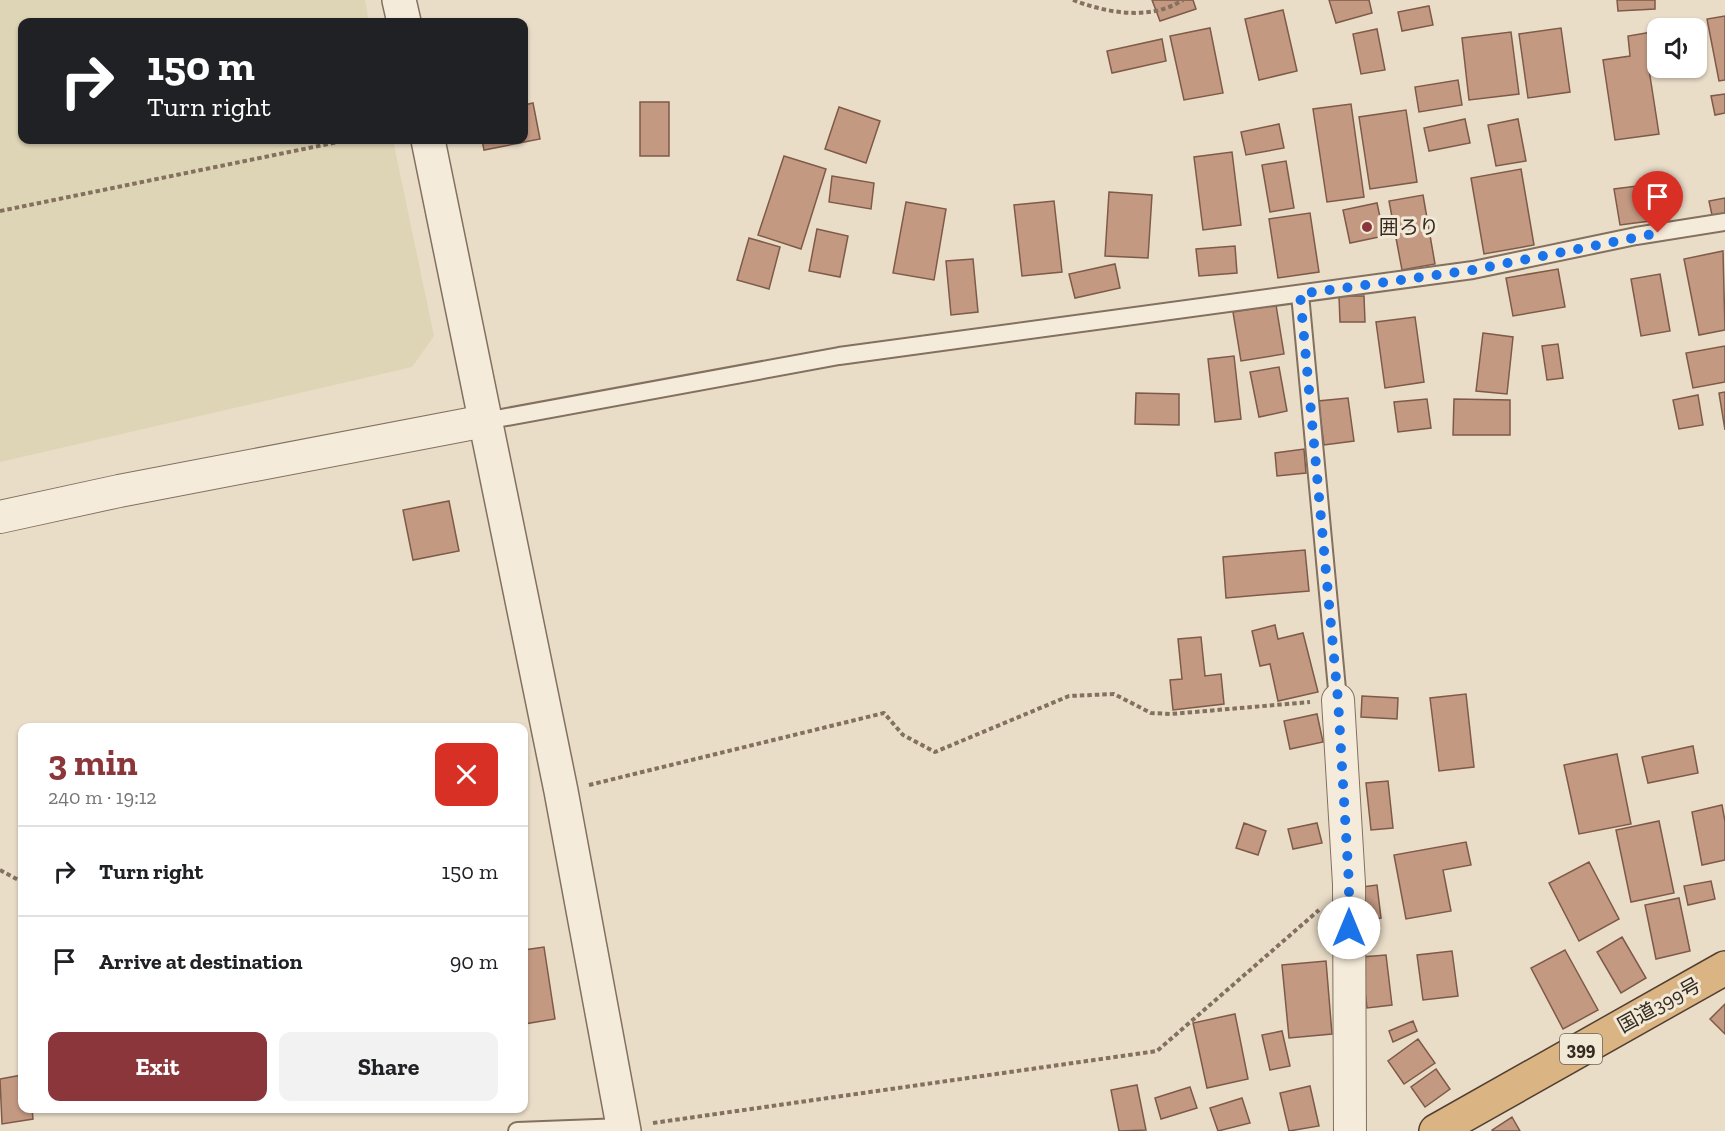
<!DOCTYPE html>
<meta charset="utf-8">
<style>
body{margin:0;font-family:"Zilla Slab","Noto Sans JP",serif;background:#f2f2f2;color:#202124;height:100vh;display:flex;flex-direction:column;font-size:22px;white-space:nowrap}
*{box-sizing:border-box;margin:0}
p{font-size:20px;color:#757577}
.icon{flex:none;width:33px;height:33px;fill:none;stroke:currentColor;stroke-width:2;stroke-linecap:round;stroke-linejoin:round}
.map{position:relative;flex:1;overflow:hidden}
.details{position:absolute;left:18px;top:723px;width:510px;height:390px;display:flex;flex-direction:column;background:#fff;border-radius:12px;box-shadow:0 2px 4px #0004}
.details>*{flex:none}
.guide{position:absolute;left:18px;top:18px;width:510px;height:126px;border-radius:12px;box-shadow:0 2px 4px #0004;background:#202124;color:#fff;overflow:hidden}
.controls{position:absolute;left:1647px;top:18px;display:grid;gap:12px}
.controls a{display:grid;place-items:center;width:60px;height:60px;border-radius:12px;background:#fff;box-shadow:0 2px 4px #0004;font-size:30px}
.pin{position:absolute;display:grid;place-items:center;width:51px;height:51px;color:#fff;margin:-62px -26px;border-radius:50% 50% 50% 0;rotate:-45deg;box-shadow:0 0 6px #0007}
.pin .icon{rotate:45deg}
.me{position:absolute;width:66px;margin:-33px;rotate:0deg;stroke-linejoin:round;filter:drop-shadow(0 0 4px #0008)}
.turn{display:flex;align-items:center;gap:21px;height:126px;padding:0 30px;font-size:27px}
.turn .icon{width:78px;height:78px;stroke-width:2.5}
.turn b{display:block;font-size:42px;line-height:51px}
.round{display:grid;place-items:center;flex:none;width:63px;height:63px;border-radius:12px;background:#f2f2f2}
.headline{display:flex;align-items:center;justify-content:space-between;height:102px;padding:0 30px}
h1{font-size:36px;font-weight:800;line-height:45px;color:#8b363b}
.primary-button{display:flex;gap:12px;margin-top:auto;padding:12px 30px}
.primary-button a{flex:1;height:69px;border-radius:12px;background:#8b363b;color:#fff;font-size:24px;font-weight:800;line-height:69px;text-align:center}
.primary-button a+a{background:#f2f2f2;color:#202124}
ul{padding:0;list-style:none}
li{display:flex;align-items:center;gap:18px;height:90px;padding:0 30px;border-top:2px solid #e0e0e0}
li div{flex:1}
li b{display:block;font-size:22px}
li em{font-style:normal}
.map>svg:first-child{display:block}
</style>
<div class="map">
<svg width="1725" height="1131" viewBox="0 0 1725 1131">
<rect width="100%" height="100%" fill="#e9ddc8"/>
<path fill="#ded5b6" d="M0,0H365L369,22H22V140H393L434,336L412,367L0,462Z"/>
<path fill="#c39982" stroke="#7f5a48" stroke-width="1.5" d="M1152,0H1193L1196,9L1160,21Z
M1329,0H1369L1372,13L1336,23Z
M1617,0H1655V9L1618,11Z
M1429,6L1433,25L1402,31L1398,12Z
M1283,10L1297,71L1259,80L1245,19Z
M1725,16V80L1719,81L1707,19Z
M1210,28L1223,93L1184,100L1170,36Z
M1561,28L1570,92L1528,98L1519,34Z
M1377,29L1385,70L1361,74L1353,34Z
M1658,31V62L1648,63L1659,134L1615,140L1603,60L1630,56L1628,36Z
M1511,32L1519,94L1469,100L1462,38Z
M1162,39L1166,61L1112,73L1107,51Z
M1458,80L1462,105L1419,112L1415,87Z
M1725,94V113L1715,115L1711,96Z
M640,102H669V156H640Z
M533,103L540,139L484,150L482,140H524V105Z
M1351,104L1364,197L1327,202L1313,109Z
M839,107L880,121L866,163L825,149Z
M1406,110L1417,182L1370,189L1359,117Z
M1465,119L1470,143L1429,151L1424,128Z
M1518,119L1526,161L1496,166L1488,125Z
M1279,124L1284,148L1246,155L1241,132Z
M1232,152L1241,225L1203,230L1194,157Z
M784,156L826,169L801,249L758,235Z
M1286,161L1294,208L1270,212L1262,165Z
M1521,169L1534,245L1484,254L1471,178Z
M832,176L874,183L871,209L829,202Z
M1645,185L1650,221L1620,225L1614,189Z
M1109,192L1152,195L1148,258L1105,256Z
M1423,195L1435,264L1402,270L1389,201Z
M1725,198V218L1713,220L1709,201Z
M1054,201L1062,272L1022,276L1014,205Z
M906,202L946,209L934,280L893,273Z
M1377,203L1384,236L1350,243L1343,210Z
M1310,213L1319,272L1278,278L1269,219Z
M817,229L848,236L840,277L809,271Z
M749,238L780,247L769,289L737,280Z
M1235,246L1237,273L1199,276L1196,249Z
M1723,251L1725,330L1699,335L1684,259Z
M973,259L978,312L951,315L946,261Z
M1115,264L1120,288L1075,298L1069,274Z
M1558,269L1565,307L1513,316L1506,278Z
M1660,274L1670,331L1641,336L1631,279Z
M1339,296H1364L1365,322H1340Z
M1276,305L1284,354L1241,361L1233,312Z
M1415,317L1424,382L1385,388L1376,322Z
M1483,333L1513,337L1507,394L1476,391Z
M1558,344L1563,378L1547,380L1542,346Z
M1725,346V382L1693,388L1686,353Z
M1234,356L1241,419L1215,422L1208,359Z
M1279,367L1287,411L1259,417L1250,372Z
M1725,392V430L1719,393Z
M1136,393L1179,394V425L1135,424Z
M1698,395L1703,425L1679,429L1673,400Z
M1348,398L1354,441L1324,445L1318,401Z
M1427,399L1431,428L1398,432L1394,402Z
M1454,399L1510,400V435H1453Z
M1304,449L1306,473L1277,476L1275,453Z
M449,501L459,551L413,560L403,510Z
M1305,550L1309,591L1226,598L1223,557Z
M1275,625L1278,639L1303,633L1318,692L1278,701L1270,664L1260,666L1252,631Z
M1201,637L1205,676L1221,674L1224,704L1173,710L1170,680L1182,679L1178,639Z
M1466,694L1474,767L1439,771L1430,698Z
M1362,696L1398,698L1397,719L1361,717Z
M1317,714L1323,742L1290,749L1284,721Z
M1693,746L1698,773L1648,783L1642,757Z
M1617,754L1631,824L1579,834L1564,765Z
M1388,781L1393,828L1371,830L1366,783Z
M1722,805L1725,821V860L1702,865L1692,812Z
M1659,821L1674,893L1631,902L1616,830Z
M1244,823L1266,831L1258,855L1236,848Z
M1317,823L1322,843L1293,849L1288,829Z
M1466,842L1471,865L1443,870L1451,911L1406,919L1394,855Z
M1589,862L1619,919L1579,941L1549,883Z
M1711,881L1715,899L1688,905L1684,886Z
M1377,885L1381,918L1358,920L1354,888Z
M1679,898L1690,951L1656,959L1645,905Z
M1622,937L1646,978L1621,993L1597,952Z
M544,947L555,1019L524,1024V950Z
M1565,950L1598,1010L1563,1029L1531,968Z
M1452,951L1458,996L1423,1000L1417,955Z
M1386,955L1392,1005L1367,1008L1361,957Z
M1326,961L1332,1034L1289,1038L1282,965Z
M1725,1004V1034L1710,1019Z
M1235,1014L1248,1079L1207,1088L1193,1023Z
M1413,1021L1417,1031L1393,1042L1389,1031Z
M1282,1031L1290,1066L1270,1070L1262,1035Z
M1418,1039L1435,1063L1404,1084L1388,1061Z
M1436,1069L1450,1089L1425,1107L1411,1087Z
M22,1075V1108H32L33,1119L2,1124L0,1079Z
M1137,1085L1146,1130L1119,1131L1111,1090Z
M1310,1086L1319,1126L1289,1131L1280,1093Z
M1190,1087L1197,1108L1161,1119L1155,1098Z
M1242,1098L1250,1123L1218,1131L1210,1108Z
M1512,1117L1520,1131H1493L1492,1130Z"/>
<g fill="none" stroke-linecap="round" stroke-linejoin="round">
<defs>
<path id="service" d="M1300,294L1338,700
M485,421L839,356L1473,270L1636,236L1725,222
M517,1131L623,1127"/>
<path id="minor" d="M0,517L119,491L485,421
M1338,700L1349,884L1350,1131"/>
<path id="tertiary" d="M399,0L404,22
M428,140L561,791L624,1131"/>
<path id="trunk" d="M1436,1131L1725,968"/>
</defs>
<use href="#service" stroke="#83705f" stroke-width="20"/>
<use href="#minor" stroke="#83705f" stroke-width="34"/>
<use href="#tertiary" stroke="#83705f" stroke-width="36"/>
<use href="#trunk" stroke="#523f32" stroke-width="36"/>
<path stroke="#83705f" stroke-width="4" stroke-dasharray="4.5 3" stroke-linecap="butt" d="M1073,0C1107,13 1150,21 1183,0
M0,211L348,140
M589,785L884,713L903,735L935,752L1069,696L1114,694L1151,713L1171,714L1310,702
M0,870L22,882
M653,1123L1157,1051L1319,910"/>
<use href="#service" stroke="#f5ebda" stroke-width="16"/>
<use href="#minor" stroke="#f5ebda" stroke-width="32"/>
<use href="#tertiary" stroke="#f5ebda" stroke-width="33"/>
<use href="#trunk" stroke="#dbb484" stroke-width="33"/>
</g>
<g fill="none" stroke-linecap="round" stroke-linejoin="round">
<path stroke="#1a73e8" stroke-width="10" stroke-dasharray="0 18" d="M1349,928V884L1338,700L1300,294L1473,270L1658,233"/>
</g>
<circle fill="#8b363b" stroke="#f2e8d6" stroke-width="2" cx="1367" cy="227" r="6"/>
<g text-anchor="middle" stroke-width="6" stroke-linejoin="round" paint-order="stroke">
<rect fill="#f2e8d6" stroke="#6e6357" stroke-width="1.5" x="1560" y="1034" width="42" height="30" rx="4.5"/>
<g font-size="18" font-weight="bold" fill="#352a21">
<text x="1581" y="1055">399</text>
</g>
<g font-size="20" fill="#352a21" stroke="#f2e8d6" text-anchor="start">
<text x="1379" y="234">囲ろり</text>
</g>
<g font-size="20" fill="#352a21" stroke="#f2e8d6">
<text transform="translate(1659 1005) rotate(-29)" y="7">国道399号</text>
</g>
</g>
</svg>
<div class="controls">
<a><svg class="icon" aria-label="sound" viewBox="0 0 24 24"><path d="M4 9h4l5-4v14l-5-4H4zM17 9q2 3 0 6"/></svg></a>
</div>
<div class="pin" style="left:1658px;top:233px;background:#d93025"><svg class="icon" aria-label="arrive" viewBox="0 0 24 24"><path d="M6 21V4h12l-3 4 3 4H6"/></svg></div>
<svg class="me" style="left:1349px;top:928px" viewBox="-20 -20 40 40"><circle r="19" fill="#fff"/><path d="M0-13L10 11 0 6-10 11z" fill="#1a73e8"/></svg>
<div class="guide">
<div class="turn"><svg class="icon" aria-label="right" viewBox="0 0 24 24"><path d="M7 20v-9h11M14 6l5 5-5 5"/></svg><div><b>150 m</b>Turn right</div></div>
</div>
<section class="details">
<div class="headline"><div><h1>3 min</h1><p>240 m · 19:12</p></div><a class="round" style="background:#d93025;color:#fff"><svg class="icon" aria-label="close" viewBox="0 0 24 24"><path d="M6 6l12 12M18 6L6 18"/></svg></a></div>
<ul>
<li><svg class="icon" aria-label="right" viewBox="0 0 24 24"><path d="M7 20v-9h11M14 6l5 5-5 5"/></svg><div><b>Turn right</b></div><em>150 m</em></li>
<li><svg class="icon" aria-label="arrive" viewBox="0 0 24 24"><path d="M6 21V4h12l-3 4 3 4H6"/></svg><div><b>Arrive at destination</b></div><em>90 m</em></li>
</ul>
<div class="primary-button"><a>Exit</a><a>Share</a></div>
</section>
</div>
